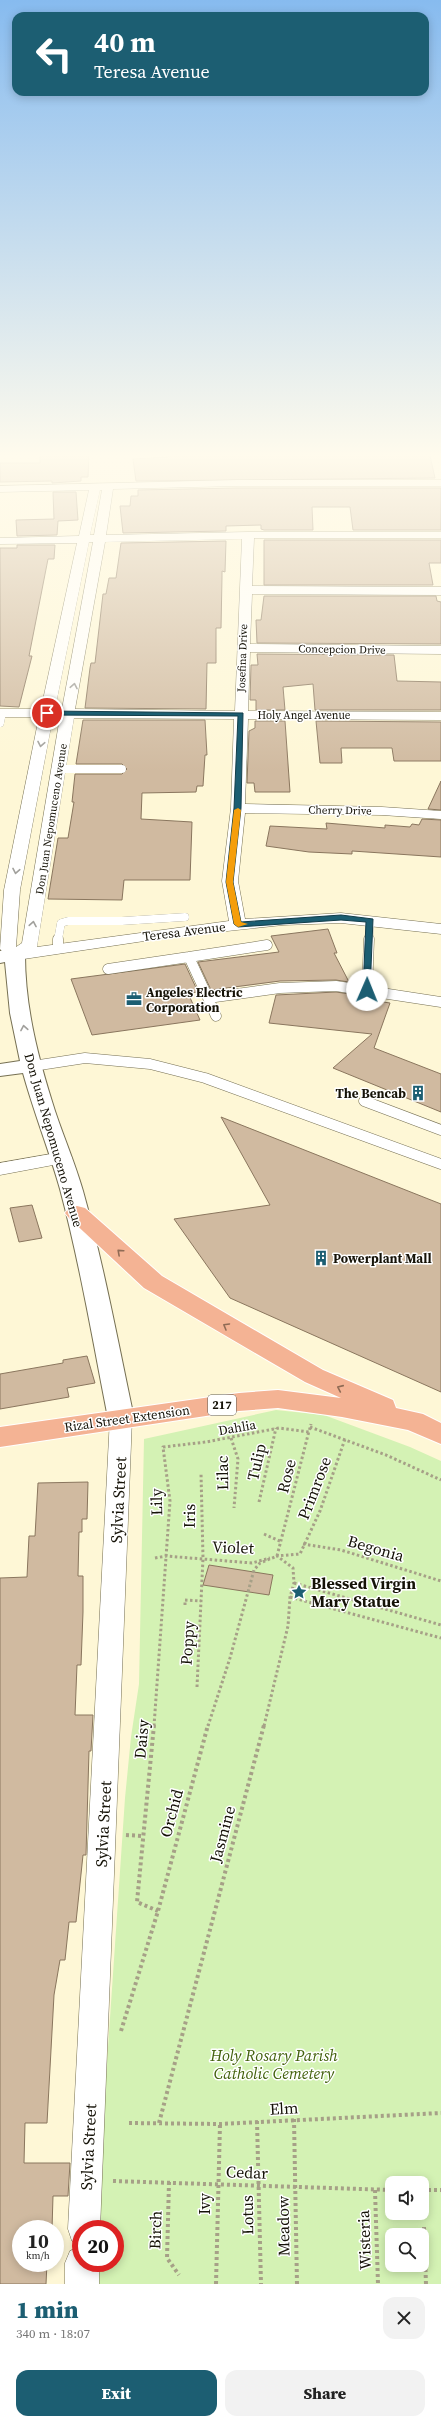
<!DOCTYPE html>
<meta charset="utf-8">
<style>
body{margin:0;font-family:"Source Serif 4",serif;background:#f2f2f2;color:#222;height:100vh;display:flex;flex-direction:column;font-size:15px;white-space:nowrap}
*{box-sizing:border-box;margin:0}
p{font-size:13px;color:#767676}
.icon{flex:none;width:22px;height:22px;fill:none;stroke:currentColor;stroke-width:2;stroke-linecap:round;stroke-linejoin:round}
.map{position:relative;height:2284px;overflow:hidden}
.sheet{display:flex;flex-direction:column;background:#fff;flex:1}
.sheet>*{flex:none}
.hud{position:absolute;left:12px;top:12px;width:417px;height:84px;border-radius:12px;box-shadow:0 2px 10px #0003;background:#1c5e72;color:#fff;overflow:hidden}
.controls{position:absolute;left:385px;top:2176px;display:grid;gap:8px}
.controls a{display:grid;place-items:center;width:44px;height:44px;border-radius:8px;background:#fff;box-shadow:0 2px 10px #0003;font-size:20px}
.speed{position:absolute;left:12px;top:2220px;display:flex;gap:8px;font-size:20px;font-weight:700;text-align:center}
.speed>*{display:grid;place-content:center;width:52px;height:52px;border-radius:50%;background:#fff;box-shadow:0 2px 10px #0003;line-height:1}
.speed small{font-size:10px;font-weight:400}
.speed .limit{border:6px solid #d22;background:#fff;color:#111}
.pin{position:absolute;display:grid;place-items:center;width:34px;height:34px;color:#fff;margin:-17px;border:2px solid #fff;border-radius:50%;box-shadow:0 1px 4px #0007}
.me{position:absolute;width:44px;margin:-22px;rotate:1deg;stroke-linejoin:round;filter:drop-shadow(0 0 3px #0008)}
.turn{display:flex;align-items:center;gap:14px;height:84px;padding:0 16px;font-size:18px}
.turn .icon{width:52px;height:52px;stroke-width:2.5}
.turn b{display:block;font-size:28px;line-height:34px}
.round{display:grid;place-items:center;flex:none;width:42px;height:42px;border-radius:12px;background:#f2f2f2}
.summary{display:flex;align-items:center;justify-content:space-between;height:68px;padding:0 16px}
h1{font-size:24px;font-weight:800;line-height:30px;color:#1c5e72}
.primary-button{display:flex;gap:8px;margin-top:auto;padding:8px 16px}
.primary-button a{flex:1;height:46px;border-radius:12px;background:#1c5e72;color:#fff;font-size:16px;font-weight:800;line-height:46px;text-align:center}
.primary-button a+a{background:#f2f2f2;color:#222}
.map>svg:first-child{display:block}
</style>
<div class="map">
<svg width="441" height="2284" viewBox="0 0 441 2284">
<rect width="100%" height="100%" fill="#fef7d6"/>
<path fill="#d4f2b4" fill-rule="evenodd" d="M276,1410L324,1415L410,1447L441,1461V2284H95L96,2263H115V2229H97L98,2194L125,1798L131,1737L139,1684L144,1439ZM392,2183H422V2213H392ZM392,2235H422V2265H392Z"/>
<path fill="#d0baa0" stroke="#8a765e" d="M89,452L88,477H81V481L52,483V481L0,482V463H40V453Z
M167,452H195L196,455L233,454L238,452H426L427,456H430L435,478L136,481L133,459L168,457Z
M237,488H441V530H353L350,507H312L313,530H264L261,529V525L226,526V531L123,533L120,506H130L131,496H138V490Z
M53,492H76L78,520L58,521L57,535L17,536L16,520L54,519Z
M264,540H441V563H429L433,585H264Z
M226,541L225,572L222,571V577L221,628H216V663H207L206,709L85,708L90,668L91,663H95L103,594H106L109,578H116L121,543Z
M17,545H55L54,559H48L29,656H32L19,707L0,706V548H17Z
M264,596H436L437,601L441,602V644L257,643L256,620H261Z
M257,654L394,655L397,681L441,682V710H315L313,684L283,687L285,710H256V700H250L251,665H258Z
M83,720H205L207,755H205L203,786H197L196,792L142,793L141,819L192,822L190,880H124L122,900L48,899L58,838H68L74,802H72L75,774H122L127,769L122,764H76Z
M255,721H285L290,792H255L254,783H247L249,731L255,728Z
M316,721L441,722V761H394L392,748H341L342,763H320Z
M441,781V810L428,809Z
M422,819L441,820V857L352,851V854L309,852L266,846L270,826L327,829L326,823L385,828V825L410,827L412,824L419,825Z
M328,929L337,953H334L349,982L336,980L280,981L211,990L198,962L279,952L271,936Z
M185,964L198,992L188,993L200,1020L92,1035L71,979Z
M336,992L356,995V998L390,1003L374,1048L441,1074V1112L333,1068L372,1034L269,1023L276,995Z
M221,1117L441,1204V1392L230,1298L174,1219L270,1205Z
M32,1205L42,1238L19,1242L10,1208Z
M87,1356L95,1383L67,1388L69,1397L0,1409V1374L63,1363V1360Z
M88,1482L87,1519H82V1532H79L78,1576H83V1612L81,1665H77L75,1715H93L91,1751H89L86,1855H83L76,1922H69L65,1960H60L54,1995L47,2123H25L24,2163H70L68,2196H53L52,2229H21V2263H47L46,2284H0V1578L27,1577L29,1536H35L38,1483Z
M209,1565L273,1575L269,1595L203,1585Z"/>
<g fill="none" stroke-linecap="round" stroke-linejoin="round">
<defs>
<path id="service-far1" d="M0,723L2,713
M57,769H122
M58,940L61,923L68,921H122L185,917
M369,940L370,921"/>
<path id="service" d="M58,947V939
M189,957L267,945
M108,969L189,957L208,998L280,988L336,986L441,1002
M367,990L369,939
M208,998L216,1016
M33,1066L85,1058L150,1064L205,1078L441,1164
M364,1101L441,1130"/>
<path id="minor" d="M237,480H441V486H237L113,489L106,535L248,532H441V538H254L252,586L441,587V595L252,594L250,644L441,646V654L250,652L248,711L441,712V720L248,719L245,804L382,807L441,811V819L382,815L245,813L238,881L245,919L341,913L441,924V934L341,923L283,925L171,937L17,960L9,959L0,949L4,890L39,717H0V709H41L77,543L0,544V538L79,536L89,490L0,492V486ZM100,490H102L94,535H90ZM242,539L235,711L75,709L105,542ZM89,542H93L62,709H55ZM53,717H60L22,943L16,947L20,890ZM74,718L234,719L231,808L222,881L229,921L37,947Z
M62,1152L69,1154L72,1158L69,1162L0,1175V1163Z
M121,1410L129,1412L132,1418L100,2229H81V2244L72,2241L68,2229L110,1418L113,1412Z
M81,2247V2263H99V2284H65V2263L70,2251Z"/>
<path id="tertiary" d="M15,949L22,951L25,955C25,1009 39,1061 55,1111C64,1138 75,1163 83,1191C104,1266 118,1342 134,1418L130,1425L121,1428L112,1425L108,1418C93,1342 80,1264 60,1189C49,1150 34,1113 23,1073L0,1076V1064L20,1061L10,1013L5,962L0,963V951Z"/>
<path id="primary" d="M77,1206L85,1208L162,1276L323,1370L393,1400L396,1408L423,1414L441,1423V1444L408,1430L342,1417L278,1408L239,1411L0,1447V1427L239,1393L278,1390L341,1398L305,1382L144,1288L69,1218L65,1213L69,1208Z"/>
</defs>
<use href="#service-far1" stroke="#767053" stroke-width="8"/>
<use href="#service" stroke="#767053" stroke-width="11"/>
<use href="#minor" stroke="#767053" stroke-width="1"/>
<use href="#tertiary" stroke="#767053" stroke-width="2"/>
<use href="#primary" stroke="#fff" stroke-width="2"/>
<path stroke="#a6a087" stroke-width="3" stroke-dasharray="2.5 2.5" stroke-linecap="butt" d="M310,1427L386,1455L441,1480
M231,1438L238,1459L234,1508
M259,1502L276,1428
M264,1534L282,1542
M303,1544L341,1550L441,1581
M276,1556L300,1554L320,1511L345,1439
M277,1556L309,1431
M155,1558L166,1556L252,1563L270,1558
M294,1583L441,1625
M290,1597L441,1638
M185,1605V1600L201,1601
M197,1687L203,1558L201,1473
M154,1726L170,1501L163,1447L206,1442L279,1428L309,1432L311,1424
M208,1726L230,1658L254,1570L260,1563L277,1556
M264,1726L288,1626L290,1597L294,1583L293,1568L277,1556"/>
<path stroke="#a6a087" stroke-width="4" stroke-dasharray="3 3" stroke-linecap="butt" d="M154,1725L137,1902L158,1911
M126,1835L143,1836
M121,2031L158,1911L208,1725
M294,2119L297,2284
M257,2121L261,2284
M129,2123L220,2124L441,2113
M159,2123L264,1725
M113,2181L392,2190
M169,2182L167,2258L179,2275
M375,2190L378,2284
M422,2190H441
M424,2227L426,2284
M216,2284L220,2124"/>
<use href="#service-far1" stroke="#fff" stroke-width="8"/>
<use href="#service" stroke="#fff" stroke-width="10"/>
<use href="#minor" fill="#fff" fill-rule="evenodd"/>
<use href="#tertiary" fill="#fff" fill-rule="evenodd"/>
<use href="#primary" fill="#f4b394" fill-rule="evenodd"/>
</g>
<defs><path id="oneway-chevron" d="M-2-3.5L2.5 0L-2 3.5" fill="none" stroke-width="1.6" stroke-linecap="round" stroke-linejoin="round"/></defs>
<g stroke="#a1a09c">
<use href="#oneway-chevron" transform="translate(74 686) rotate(-79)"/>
<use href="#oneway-chevron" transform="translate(41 744) rotate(101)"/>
<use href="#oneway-chevron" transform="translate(16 871) rotate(101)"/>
<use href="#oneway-chevron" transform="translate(33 924) rotate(-80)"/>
<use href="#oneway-chevron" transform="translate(24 1028) rotate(-100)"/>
</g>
<g stroke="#906b55">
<use href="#oneway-chevron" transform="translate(120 1252) rotate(-138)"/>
<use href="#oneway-chevron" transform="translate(226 1326) rotate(-150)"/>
<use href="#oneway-chevron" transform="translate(340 1388) rotate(-156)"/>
</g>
<linearGradient id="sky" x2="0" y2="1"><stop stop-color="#87bbef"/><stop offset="0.59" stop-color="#fffbed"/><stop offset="1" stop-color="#fffbed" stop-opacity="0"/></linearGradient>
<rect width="441" height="772" fill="url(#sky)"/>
<path fill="#1c5e72" stroke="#123d4a" d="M47,711L243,713L241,808L233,882L241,922L341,915L373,919L370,991L363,990L366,922L341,920L238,927L234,924L226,882L234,808L238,716L45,715Z"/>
<path fill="#f59e0b" d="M238,808L241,810L233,882L241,922L248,924L238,927L234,924L226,882L234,810Z"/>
<defs>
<symbol id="office-bare" viewBox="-9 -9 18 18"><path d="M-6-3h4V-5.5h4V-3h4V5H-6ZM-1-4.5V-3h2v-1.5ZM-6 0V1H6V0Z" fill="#1c5e72" stroke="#fff" stroke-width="2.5" paint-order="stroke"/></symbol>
<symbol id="building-bare" viewBox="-9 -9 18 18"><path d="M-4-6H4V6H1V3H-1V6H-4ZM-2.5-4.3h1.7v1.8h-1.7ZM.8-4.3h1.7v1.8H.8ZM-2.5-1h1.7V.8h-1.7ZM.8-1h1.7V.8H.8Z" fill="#1c5e72" stroke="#fff" stroke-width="2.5" paint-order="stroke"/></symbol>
<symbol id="sight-bare" viewBox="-9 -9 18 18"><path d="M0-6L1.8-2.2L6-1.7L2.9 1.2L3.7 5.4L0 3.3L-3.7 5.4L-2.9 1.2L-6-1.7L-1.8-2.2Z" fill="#1c5e72" stroke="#fff" stroke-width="2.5" paint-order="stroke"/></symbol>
</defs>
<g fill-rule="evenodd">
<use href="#office-bare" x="123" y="988" width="22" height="22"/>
<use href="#building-bare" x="407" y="1082" width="22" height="22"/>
<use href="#building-bare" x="310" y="1247" width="22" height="22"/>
<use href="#sight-bare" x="288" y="1581" width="22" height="22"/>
</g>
<g text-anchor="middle" stroke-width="3" stroke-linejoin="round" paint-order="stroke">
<g font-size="11" fill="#151207" stroke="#fff">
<text transform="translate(342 649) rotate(1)" y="4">Concepcion Drive</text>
<text transform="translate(242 658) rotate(-88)" y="4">Josefina Drive</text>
<text x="304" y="719">Holy Angel Avenue</text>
<text transform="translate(340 810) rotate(1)" y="4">Cherry Drive</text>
<text transform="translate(51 819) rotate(-81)" y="4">Don Juan Nepomuceno Avenue</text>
</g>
<rect fill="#fff" stroke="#5b5951" stroke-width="1" x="208" y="1395" width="28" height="20" rx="3"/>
<g font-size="12" font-weight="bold" fill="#151207">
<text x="222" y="1409">217</text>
</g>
<g font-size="13" fill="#151207" stroke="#fff">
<text transform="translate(184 931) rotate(-7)" y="5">Teresa Avenue</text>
<text transform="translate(54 1140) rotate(74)" y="5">Don Juan Nepomuceno Avenue</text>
<text transform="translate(127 1418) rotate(-8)" y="5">Rizal Street Extension</text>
<text transform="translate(237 1427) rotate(-10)" y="5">Dahlia</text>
</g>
<g font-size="13" font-weight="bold" fill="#151207" stroke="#fff" text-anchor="start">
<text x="146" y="997">Angeles Electric<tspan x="146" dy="15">Corporation</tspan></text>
<text x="406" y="1098" text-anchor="end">The Bencab</text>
<text x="333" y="1263">Powerplant Mall</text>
</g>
<g font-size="16" fill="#151207" stroke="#fff">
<text transform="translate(256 1462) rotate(-77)" y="6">Tulip</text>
<text transform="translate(222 1473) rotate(-91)" y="6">Lilac</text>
<text transform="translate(286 1476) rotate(-76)" y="6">Rose</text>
<text transform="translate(314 1488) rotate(-69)" y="6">Primrose</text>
<text transform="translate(118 1500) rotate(-87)" y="6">Sylvia Street</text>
<text transform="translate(156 1502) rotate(-91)" y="6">Lily</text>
<text transform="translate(189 1516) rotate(-89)" y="6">Iris</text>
<text transform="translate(233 1547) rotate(2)" y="6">Violet</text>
<text transform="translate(376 1548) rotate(16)" y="6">Begonia</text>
<text transform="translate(187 1643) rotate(-86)" y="6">Poppy</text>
<text transform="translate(141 1739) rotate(-85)" y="6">Daisy</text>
<text transform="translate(171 1813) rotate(-75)" y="6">Orchid</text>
<text transform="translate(103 1824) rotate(-87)" y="6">Sylvia Street</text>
<text transform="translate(222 1834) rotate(-75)" y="6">Jasmine</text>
<text transform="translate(284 2108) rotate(-3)" y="6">Elm</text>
<text transform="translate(88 2147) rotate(-87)" y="6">Sylvia Street</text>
<text transform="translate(247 2172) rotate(2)" y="6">Cedar</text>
<text transform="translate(204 2204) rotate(-90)" y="6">Ivy</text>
<text transform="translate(247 2215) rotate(-91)" y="6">Lotus</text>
<text transform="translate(283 2226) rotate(-91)" y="6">Meadow</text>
<text transform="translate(155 2230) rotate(-88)" y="6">Birch</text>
<text transform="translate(364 2240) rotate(-92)" y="6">Wisteria</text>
</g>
<g font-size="16" font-weight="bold" fill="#151207" stroke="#fff" text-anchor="start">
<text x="311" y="1589">Blessed Virgin<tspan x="311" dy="18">Mary Statue</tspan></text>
</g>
<g font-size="16" font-style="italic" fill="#43620d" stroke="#fff">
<text x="274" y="2061">Holy Rosary Parish<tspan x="274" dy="18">Catholic Cemetery</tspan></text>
</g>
</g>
</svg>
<div class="controls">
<a><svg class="icon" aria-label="sound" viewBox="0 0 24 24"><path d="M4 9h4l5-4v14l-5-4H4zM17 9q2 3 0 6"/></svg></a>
<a><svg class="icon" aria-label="search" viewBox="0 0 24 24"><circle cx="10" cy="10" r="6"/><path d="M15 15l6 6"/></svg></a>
</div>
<div class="speed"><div>10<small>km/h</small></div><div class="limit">20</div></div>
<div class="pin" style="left:47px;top:713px;background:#d93025"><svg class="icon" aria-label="arrive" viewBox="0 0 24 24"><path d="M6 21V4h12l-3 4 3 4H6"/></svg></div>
<svg class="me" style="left:367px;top:990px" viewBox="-20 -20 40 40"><circle r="19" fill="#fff"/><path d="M0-13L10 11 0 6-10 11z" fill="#1c5e72"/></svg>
<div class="hud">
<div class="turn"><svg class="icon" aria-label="left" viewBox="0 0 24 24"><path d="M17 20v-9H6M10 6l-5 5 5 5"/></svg><div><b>40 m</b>Teresa Avenue</div></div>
</div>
</div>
<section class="sheet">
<div class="summary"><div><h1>1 min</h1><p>340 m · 18:07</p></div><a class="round"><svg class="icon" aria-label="close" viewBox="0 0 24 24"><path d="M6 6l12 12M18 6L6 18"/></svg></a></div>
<div class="primary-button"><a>Exit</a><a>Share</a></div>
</section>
